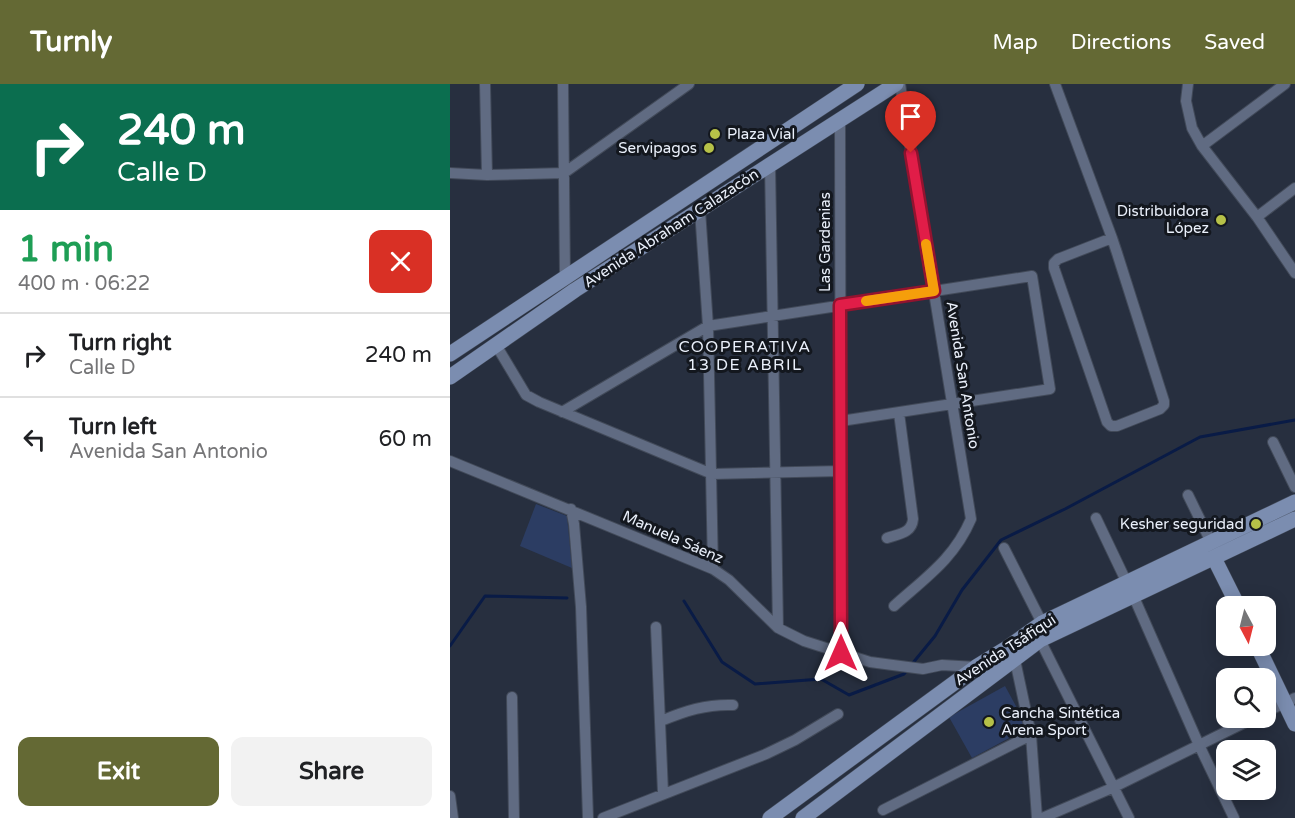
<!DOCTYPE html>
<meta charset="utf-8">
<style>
body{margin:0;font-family:"Varela Round",sans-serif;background:#f2f2f2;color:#202124;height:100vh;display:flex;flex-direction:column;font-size:22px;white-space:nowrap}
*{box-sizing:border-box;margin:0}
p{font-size:20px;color:#757577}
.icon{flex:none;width:33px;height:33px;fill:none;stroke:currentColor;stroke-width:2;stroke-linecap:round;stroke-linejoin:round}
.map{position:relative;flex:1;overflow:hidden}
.sheet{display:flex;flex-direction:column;background:#fff;width:450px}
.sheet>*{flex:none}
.top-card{background:#0b6e4f;color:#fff;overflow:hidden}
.needle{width:39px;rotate:173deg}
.buttons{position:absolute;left:766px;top:512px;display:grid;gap:12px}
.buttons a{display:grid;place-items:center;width:60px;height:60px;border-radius:12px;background:#fff;box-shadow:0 3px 15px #0003;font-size:30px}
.pin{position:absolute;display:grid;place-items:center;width:51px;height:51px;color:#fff;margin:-62px -26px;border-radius:50% 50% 50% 0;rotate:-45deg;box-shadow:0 0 6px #0007}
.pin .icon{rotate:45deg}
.me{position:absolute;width:66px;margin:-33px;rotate:0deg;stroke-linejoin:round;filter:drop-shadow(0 0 4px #0008)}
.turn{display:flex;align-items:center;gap:21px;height:126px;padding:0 18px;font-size:27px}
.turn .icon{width:78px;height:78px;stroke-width:2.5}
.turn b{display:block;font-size:42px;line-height:51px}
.round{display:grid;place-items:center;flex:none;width:63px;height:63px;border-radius:12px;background:#f2f2f2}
.headline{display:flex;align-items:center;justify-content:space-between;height:102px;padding:0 18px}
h1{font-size:36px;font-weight:800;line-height:45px;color:#1e9e55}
.cta{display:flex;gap:12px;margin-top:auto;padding:12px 18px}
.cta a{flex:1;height:69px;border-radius:12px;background:#646934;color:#fff;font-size:24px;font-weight:800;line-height:69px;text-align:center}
.cta a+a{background:#f2f2f2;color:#202124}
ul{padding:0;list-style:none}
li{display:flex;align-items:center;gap:18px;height:84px;padding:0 18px;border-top:2px solid #e0e0e0}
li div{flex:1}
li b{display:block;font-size:22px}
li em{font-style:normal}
header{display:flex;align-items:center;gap:36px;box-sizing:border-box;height:84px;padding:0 30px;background:#646934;color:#fff}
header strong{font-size:28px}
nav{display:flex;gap:33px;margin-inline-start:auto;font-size:21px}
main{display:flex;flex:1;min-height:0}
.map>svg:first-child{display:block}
</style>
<header>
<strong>Turnly</strong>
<nav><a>Map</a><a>Directions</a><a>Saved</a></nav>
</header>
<main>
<section class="sheet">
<div class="top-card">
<div class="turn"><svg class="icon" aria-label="right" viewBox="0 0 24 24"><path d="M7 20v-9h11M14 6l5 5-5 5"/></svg><div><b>240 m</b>Calle D</div></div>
</div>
<div class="headline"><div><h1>1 min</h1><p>400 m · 06:22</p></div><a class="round" style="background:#d93025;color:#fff"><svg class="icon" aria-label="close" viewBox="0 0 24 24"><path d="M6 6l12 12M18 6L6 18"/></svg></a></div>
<ul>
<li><svg class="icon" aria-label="right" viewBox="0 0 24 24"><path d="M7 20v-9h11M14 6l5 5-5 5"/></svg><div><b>Turn right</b><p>Calle D</p></div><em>240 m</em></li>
<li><svg class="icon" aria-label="left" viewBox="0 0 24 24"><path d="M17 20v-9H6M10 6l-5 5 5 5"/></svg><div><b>Turn left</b><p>Avenida San Antonio</p></div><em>60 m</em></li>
</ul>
<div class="cta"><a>Exit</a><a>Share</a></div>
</section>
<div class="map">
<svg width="845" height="734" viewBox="0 0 845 734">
<rect width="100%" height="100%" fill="#272f3f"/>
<path fill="#2c3d63" d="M86,420L117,432L122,484L70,462Z
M555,602L578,644L522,674L499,633Z"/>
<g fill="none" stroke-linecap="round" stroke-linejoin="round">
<path stroke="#091b46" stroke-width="3" d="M234,517L272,578L305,600L371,595L399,611L454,590L458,585
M0,562L35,512L117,514
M462,580L485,552L512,506L551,456L615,425L750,353L845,336"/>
<defs>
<path id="street" d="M35,0L37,91
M113,0L115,192
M605,0L662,154L667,169L714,317V321L710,325L667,342H661L657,338L604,184V179L608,175L662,154
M738,0L736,17L742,44L752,62L807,133L845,189
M390,36L391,569
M752,62L835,0
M320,80L328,544
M0,89L37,91L114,89L239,0
M250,126L258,242L263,485
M807,133L845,104
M46,261L76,311L89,318L262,390L391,387
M112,328L258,242L582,192L600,305L391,337
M823,358L845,403
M0,377L263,485L279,496L328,544L354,557L420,578L473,585L492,581L526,583
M738,411L761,458
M121,425L124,440L131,523L138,734
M646,434L677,499
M437,454C449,450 462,449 463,435L449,329
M554,464L592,539
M683,511L749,661L784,734
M444,522C475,494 504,475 521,435L450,0
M206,543L213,709
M590,556L679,734
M565,576L581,651L587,734
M62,613L64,734
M816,628L845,614
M211,637C235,627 256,620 283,621
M0,712L3,734
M433,726L581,651
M153,734L316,670L345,656L388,630
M592,734L662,704L806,633"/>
<path id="secondary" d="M0,270L407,0
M0,293L125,206L446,0
M764,474L788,522
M807,561L845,640
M320,734L526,583L557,564L592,539L845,418
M353,734L590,556L845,435"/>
</defs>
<use href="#street" stroke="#424a59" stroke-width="12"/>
<use href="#secondary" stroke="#424a59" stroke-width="16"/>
<use href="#street" stroke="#606b82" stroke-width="10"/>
<use href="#secondary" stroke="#7b8db0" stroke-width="15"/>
</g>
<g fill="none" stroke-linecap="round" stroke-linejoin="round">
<defs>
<path id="route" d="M391,569L390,221L484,207L461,69"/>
</defs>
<use href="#route" stroke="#92132f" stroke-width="15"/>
<use href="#route" stroke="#e11d48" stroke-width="10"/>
<path stroke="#f59e0b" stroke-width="10" d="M416,217L484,207L476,160"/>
</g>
<g fill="#b6c148" stroke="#13171e" stroke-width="2">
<circle cx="265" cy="50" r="6"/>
<circle cx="259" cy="64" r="6"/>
<circle cx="771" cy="136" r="6"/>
<circle cx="806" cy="440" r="6"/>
<circle cx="539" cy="638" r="6"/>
</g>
<g text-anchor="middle" stroke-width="6" stroke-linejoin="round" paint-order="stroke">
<g font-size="15" fill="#eaf0fb" stroke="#13171e" text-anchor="end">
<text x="277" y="55" text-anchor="start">Plaza Vial</text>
<text x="247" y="69">Servipagos</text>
<text x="759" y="132">Distribuidora<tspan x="759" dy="17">López</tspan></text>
<text x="794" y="445">Kesher seguridad</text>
<text x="551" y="634" text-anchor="start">Cancha Sintética<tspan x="551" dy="17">Arena Sport</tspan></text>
</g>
<g font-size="15" fill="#eaf0fb" stroke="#13171e">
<text transform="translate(221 144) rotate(-33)" y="5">Avenida Abraham Calazacón</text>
<text transform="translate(375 158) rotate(-90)" y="5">Las Gardenias</text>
<text transform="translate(513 291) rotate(81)" y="5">Avenida San Antonio</text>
<text transform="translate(223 453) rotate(24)" y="5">Manuela Sáenz</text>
<text transform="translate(555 566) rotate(-33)" y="5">Avenida Tsáfiqui</text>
</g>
<g font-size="16" letter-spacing="1.5" fill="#eaf0fb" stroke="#13171e">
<text x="295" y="268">COOPERATIVA<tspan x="295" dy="18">13 DE ABRIL</tspan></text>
</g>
</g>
</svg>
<div class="buttons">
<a><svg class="needle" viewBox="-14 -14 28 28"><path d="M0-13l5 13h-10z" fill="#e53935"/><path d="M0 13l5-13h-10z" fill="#757577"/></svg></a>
<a><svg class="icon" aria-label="search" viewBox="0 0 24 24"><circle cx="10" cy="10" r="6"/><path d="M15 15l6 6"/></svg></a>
<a><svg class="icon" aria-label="layers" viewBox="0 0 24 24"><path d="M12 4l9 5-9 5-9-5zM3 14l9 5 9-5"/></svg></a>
</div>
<div class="pin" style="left:461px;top:69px;background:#d93025"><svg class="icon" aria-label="arrive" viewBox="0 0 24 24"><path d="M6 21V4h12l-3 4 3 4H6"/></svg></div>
<svg class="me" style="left:391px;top:569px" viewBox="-20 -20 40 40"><path d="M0-17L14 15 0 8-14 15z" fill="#e11d48" stroke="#fff" stroke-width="4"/></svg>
</div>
</main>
